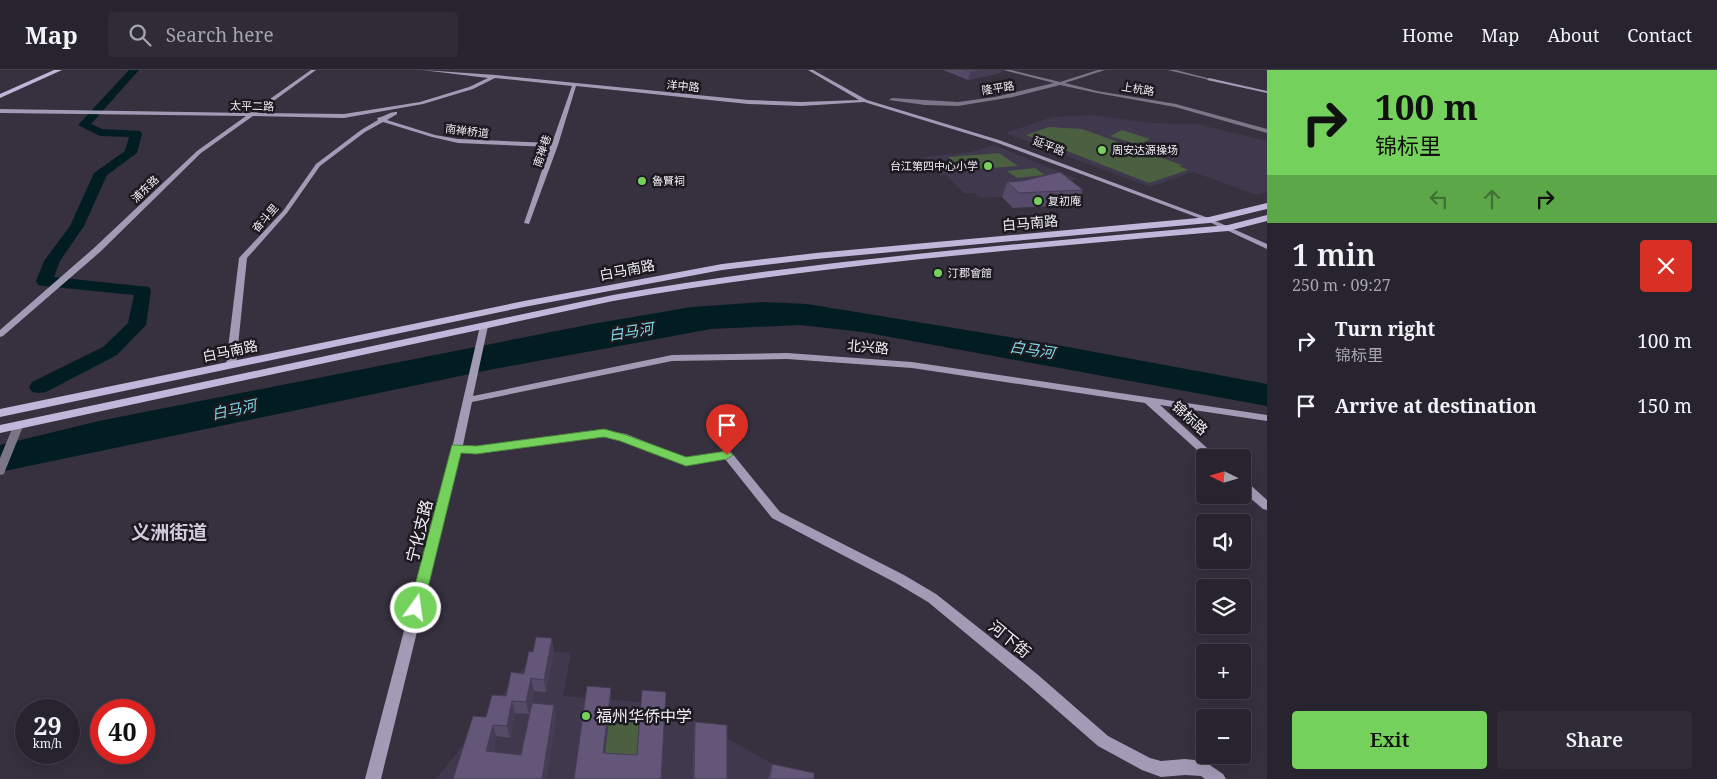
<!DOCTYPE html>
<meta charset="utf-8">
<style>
body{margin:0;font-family:"Noto Serif","Noto Sans SC",serif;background:#302c37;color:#f1f3f6;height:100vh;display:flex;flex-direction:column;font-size:19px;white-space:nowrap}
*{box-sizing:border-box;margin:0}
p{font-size:16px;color:#a5a4aa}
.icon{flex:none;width:28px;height:28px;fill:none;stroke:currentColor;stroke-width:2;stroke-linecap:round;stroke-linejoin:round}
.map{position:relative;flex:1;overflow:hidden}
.panel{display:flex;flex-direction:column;background:#28242f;width:450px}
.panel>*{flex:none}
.top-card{background:#74d25c;color:#111;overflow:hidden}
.needle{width:32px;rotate:275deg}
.tools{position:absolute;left:1196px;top:379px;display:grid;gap:10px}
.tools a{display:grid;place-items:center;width:55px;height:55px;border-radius:5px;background:#28242f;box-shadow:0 5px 20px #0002,0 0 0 1px #44414b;font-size:25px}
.speed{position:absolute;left:15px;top:629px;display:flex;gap:10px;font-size:25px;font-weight:700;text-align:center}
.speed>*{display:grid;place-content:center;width:65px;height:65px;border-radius:50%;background:#28242f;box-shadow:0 5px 20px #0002,0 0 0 1px #44414b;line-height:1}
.speed small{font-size:12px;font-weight:400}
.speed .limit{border:8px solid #d22;background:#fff;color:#111}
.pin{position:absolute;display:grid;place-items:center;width:42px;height:42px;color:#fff;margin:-51px -21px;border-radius:50% 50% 50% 0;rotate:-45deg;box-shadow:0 0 5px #0007}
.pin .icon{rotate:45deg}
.me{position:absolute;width:55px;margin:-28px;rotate:14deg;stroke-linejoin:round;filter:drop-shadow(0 0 4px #0008)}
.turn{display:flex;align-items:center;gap:18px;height:105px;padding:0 25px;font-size:22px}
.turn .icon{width:65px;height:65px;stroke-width:2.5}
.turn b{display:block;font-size:35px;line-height:42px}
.lanes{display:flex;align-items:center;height:48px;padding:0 25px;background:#0003;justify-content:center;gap:25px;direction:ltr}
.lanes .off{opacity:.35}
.round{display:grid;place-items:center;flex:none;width:52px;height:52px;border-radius:5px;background:#302c37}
.summary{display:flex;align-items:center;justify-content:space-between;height:85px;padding:0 25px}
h1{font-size:30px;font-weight:600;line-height:38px}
.button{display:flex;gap:10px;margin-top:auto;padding:10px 25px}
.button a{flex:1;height:58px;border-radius:5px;background:#74d25c;color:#111;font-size:20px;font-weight:600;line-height:58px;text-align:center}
.button a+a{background:#302c37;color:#f1f3f6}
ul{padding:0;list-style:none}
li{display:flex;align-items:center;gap:15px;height:65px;padding:0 25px}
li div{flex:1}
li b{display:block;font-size:19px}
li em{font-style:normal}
header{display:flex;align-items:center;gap:30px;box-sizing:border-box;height:70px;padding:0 25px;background:#28242f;border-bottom:1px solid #44414b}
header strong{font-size:24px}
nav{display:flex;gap:28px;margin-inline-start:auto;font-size:18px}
.search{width:350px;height:45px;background:#302c37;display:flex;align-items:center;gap:12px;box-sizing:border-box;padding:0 18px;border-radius:5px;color:#a5a4aa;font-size:19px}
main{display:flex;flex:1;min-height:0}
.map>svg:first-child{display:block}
</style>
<header>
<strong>Map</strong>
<div class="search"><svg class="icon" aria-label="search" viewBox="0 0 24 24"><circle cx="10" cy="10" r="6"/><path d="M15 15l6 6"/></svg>Search here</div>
<nav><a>Home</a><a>Map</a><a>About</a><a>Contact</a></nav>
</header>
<main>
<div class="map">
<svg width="1267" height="709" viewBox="0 0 1267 709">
<rect width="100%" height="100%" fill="#36303f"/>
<path fill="#40384c" d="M1091,45L1152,53L1197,54L1267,71V122L1257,125L1193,102L1150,117L1005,63L1052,47Z
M994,75L1077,109L1016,126L981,128L974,123L965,124L946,105L941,106L922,87L971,82Z
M538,580L571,583L563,626L665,634L800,709H436Z"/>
<path fill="#4a6041" d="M1049,57L1082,59L1182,95L1179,96L1188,100L1149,113L1026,65Z
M1122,60L1150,69L1139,75L1110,66Z
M999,83L1018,96L965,100L948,87Z
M1035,98L1045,105L1017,108L1007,101Z
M609,647L640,649L637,692L604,690Z"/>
<path fill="#021d21" d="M764,232L807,234L1057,275L1267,314V336L863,262L800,255L711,259L489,300L0,402V375L99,351L592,254L692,237Z"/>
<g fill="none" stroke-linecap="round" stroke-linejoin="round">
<path fill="#021d21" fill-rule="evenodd" d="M129,0H139L91,54L102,59L140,61L142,64L137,83L107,105L84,156L60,191L54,207L149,217L151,221L146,255L117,285L46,322L39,323L32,322L29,317L32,312L103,277L128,253L134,225L44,216L38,215L36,211L44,191L70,156L94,103L125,81L129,67L100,66L78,55Z"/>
<path fill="#7a7687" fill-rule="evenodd" d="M1003,0H1011L1060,12L1098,0H1105L1065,13L1097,21L1176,34L1267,59V63L1175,37L1097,23L1060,15L1013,27L958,36L925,35L889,30L892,28L958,32L995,27L1054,13Z
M1168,0H1176L1211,9L1209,10Z
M19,351L24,354L5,401L4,404L0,405V388L14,354Z"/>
<path fill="#a29bb6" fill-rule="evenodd" d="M311,0H316L257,43L344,44L420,32L469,17L488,8L422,0L496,5L748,30L801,32L859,30L808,0H813L867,30L999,70L1211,149L1267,174V179L1207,151L995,72L864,32L801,36L748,34L576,16L558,75L529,154L524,153L550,77L458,73L432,67L383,52L365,62L320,96L287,143L247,188L236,295L234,297H228L226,295L239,188L283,141L316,94L361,60L378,50L377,48C384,47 390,41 397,42V44L387,50L435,65L458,69L552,73L572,16L495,8L473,19L423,34L344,48L253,46L201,83L100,182L3,266L0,267V260L94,178L197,81L246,46L0,43V39L250,43Z
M1209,8L1267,21V23L1207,10Z
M484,253L488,256L473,326L672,285L787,283L912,292L1267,345V351L1160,335L1218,388H1206L1145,333L912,298L787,289L672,291L472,332L463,375L476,376L604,360L626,364L687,388L727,381L731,382L780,442L904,505L936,524L1037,604L1108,666L1150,688L1161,691L1185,689L1204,691L1223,704L1226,709H1205L1201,706L1185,705L1161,707L1142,700L1098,676L1027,614L928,532L896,513L772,448L725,389L686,396L620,370L604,366L476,384L461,382L381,709H365L452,378L480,256Z
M1242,410L1246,411L1267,430V440L1263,439L1242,421Z"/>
<path fill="#c1b7da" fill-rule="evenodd" d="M54,0H62L0,28V24Z
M1267,133V139L1209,153L816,189L722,200L524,237L0,347V339L524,231L722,194L816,183L1209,147Z
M1267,145V151L1228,161C1022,179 817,195 613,231L0,363V355L613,225C817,189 1022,174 1228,155Z"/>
</g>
<path fill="#554a68" d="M943,0H1001L1000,3L968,10Z
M1007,112L1083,120L1076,135L1013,138L1002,127Z
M554,581L546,622L534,621L529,644L515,643L510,668L496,666L493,682L521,685L554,635L556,647L546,709H453L486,647L506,626L524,604Z
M695,652L727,709H693L694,664Z
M772,694L814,709H768Z"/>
<path fill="#453c55" d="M980,0H1001L1000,3L968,10L970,2Z
M552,568L554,581L546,622L544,610Z
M531,608L534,621L529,644L526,632Z
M611,618V630L604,694L603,683Z
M512,631L515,643L510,668L507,656Z
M554,635L556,647L546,709H542Z
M493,655L496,666L490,693L486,681Z"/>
<path fill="#635679" stroke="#453c55" d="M965,0H980L970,2Z
M1060,102L1083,120L1019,123L1007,112L1022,111Z
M536,567L552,568L544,610L531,608L526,632L512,631L507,656L493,655L486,681L521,685L532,633L554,635L542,709H453L473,646L486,647L492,625L506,626L511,602L524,604L529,581L533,582Z
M587,616L611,618L603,683L637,685L642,620L666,622L661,709H574Z
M695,652L727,655V709H694Z
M772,694L814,703V709H770Z"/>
<path fill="#74d25c" stroke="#4b883c" d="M604,359L626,365L686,387L727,381L733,385L727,389L686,396L620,371L604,367L476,384L461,383L423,538L421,542L416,544L411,542L409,538L452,375L476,376Z"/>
<g fill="#74d25c" stroke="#1c1a20" stroke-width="2">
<circle cx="1102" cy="80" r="5"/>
<circle cx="988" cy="96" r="5"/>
<circle cx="642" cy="111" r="5"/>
<circle cx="1038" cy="131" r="5"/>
<circle cx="938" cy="203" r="5"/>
<circle cx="586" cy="646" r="5"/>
</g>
<g text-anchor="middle" stroke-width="5" stroke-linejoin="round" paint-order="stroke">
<g font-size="11" fill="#f0edf6" stroke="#1c1a20">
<text transform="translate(683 16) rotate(5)" y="4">洋中路</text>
<text transform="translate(998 18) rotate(-9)" y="4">隆平路</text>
<text transform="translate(1138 19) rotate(9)" y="4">上杭路</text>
<text transform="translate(252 36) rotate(1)" y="4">太平二路</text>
<text transform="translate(467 61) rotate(7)" y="4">南禅桥道</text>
<text transform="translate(1049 76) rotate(21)" y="4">延平路</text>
<text transform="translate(542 81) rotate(-71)" y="4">南禅巷</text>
<text transform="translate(145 119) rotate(-44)" y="4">浦东路</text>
<text transform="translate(265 148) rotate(-49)" y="4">奋斗里</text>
</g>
<g font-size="11" fill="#f0edf6" stroke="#1c1a20" text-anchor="start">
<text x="1112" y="84">周安达源操场</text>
<text x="978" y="100" text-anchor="end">台江第四中心小学</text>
<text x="652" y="115">魯賢祠</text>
<text x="1048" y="135">复初庵</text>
<text x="948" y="207">汀郡會館</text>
</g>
<g font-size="14" fill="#f0edf6" stroke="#1c1a20">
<text transform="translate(1030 153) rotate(-5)" y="5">白马南路</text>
<text transform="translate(627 200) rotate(-11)" y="5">白马南路</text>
<text transform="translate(868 277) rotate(5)" y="5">北兴路</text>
<text transform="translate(230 281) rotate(-12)" y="5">白马南路</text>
<text transform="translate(1190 348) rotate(42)" y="5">锦标路</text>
</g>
<g font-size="15" font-style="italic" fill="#80d9e7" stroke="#1c1a20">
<text transform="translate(631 262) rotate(-9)" y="5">白马河</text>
<text transform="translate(1032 280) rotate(9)" y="5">白马河</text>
<text transform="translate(234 340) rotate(-12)" y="5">白马河</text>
</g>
<g font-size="16" fill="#f0edf6" stroke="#1c1a20">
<text transform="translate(419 461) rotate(-76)" y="6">宁化支路</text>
<text transform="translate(1010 569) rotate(39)" y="6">河下街</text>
</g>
<g font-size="16" fill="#f0edf6" stroke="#1c1a20" text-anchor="start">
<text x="596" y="652">福州华侨中学</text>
</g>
<g font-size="19" font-weight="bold" fill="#d2cbde" stroke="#1c1a20">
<text x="169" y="469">义洲街道</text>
</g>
</g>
</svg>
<div class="tools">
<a><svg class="needle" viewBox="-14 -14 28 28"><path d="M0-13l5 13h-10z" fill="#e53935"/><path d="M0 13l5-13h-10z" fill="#a5a4aa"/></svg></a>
<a><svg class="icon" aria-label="sound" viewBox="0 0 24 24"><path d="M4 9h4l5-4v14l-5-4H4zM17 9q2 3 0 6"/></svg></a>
<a><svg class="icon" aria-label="layers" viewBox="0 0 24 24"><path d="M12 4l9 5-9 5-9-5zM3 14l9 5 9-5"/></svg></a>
<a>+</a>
<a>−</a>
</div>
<div class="speed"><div>29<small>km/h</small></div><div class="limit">40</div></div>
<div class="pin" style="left:727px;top:385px;background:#d93025"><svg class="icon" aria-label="arrive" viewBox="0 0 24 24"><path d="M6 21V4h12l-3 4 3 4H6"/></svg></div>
<svg class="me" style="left:416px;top:538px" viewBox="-20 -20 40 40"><circle r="17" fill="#74d25c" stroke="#fff" stroke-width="3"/><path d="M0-11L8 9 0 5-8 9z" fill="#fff"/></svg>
</div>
<section class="panel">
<div class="top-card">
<div class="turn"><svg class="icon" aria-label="right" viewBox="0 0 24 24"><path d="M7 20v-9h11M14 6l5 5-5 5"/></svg><div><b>100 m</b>锦标里</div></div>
<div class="lanes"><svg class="icon off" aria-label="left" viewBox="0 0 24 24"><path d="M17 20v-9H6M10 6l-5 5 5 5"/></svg><svg class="icon off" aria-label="ahead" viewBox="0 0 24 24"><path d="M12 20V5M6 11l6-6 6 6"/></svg><svg class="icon" aria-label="right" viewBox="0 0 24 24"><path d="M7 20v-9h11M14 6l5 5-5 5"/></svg></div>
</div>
<div class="summary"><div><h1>1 min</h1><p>250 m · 09:27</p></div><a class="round" style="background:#d93025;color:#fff"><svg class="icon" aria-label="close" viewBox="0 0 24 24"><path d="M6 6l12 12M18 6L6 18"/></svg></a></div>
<ul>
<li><svg class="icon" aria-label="right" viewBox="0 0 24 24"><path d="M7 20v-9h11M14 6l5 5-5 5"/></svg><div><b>Turn right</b><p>锦标里</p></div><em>100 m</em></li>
<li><svg class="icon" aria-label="arrive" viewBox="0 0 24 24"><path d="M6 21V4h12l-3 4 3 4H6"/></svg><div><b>Arrive at destination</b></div><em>150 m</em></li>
</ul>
<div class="button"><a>Exit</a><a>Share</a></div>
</section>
</main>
